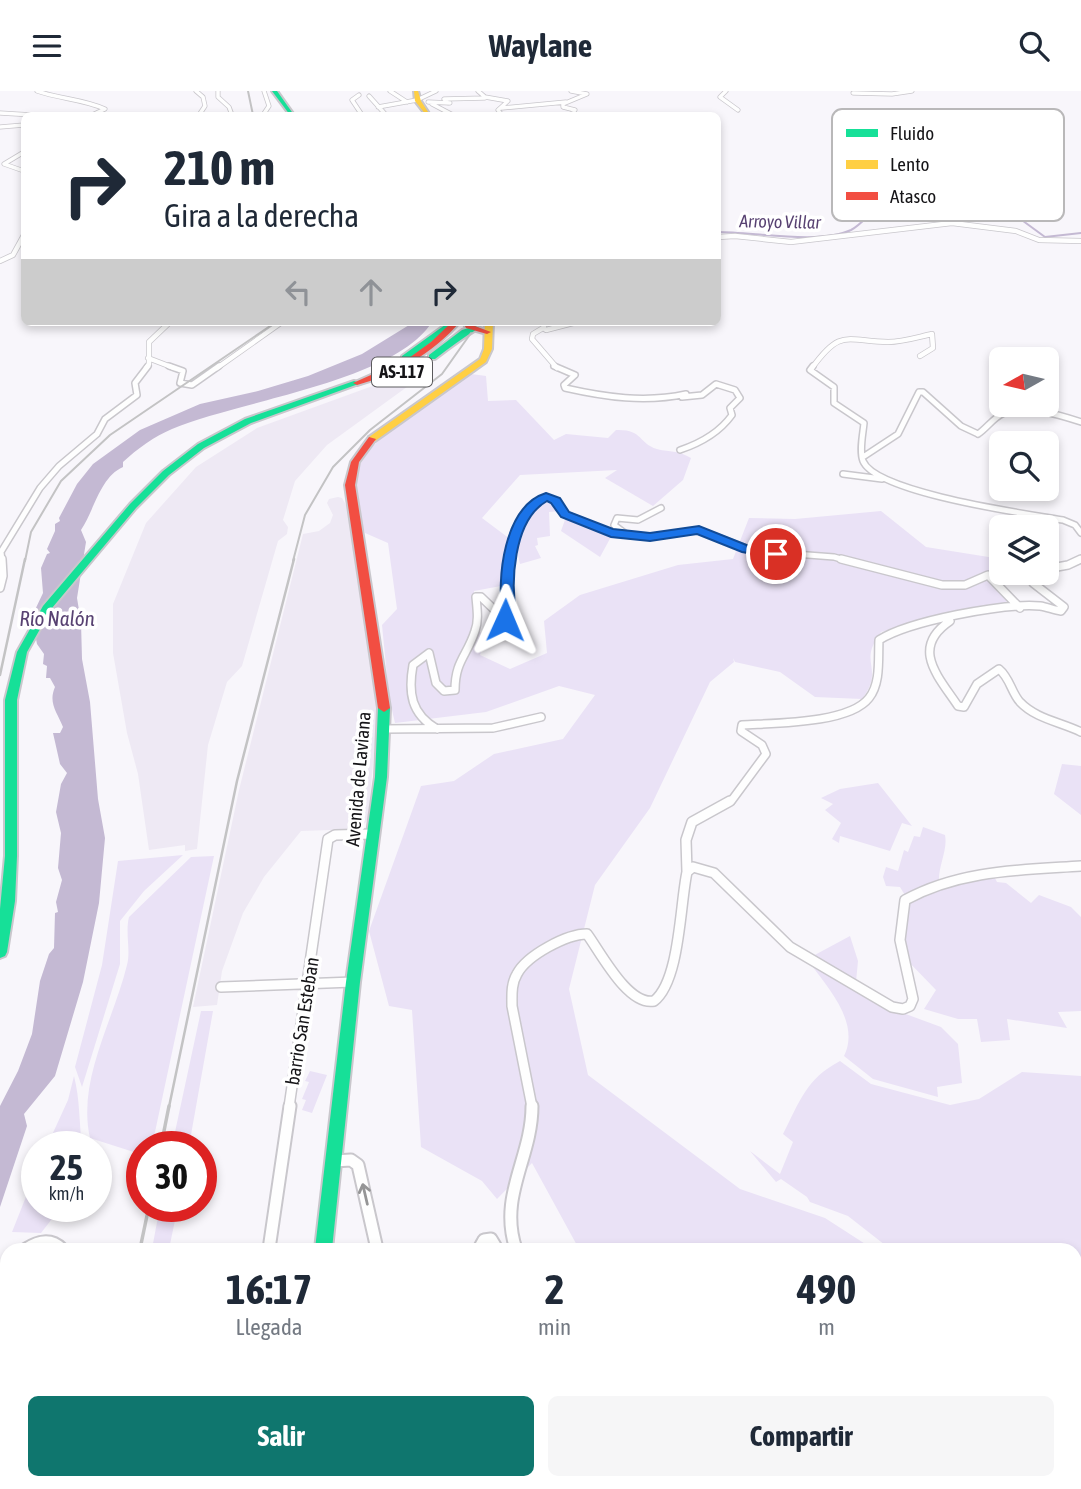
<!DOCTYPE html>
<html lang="es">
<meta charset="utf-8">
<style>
body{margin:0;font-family:"Asap Condensed",sans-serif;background:#f6f6f7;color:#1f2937;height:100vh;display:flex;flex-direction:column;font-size:26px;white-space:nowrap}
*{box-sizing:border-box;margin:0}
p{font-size:23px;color:#747a83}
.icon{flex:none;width:38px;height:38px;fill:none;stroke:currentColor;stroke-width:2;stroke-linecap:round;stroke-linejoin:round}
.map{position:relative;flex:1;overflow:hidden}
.sheet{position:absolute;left:0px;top:1152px;width:1082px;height:247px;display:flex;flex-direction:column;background:#fff;border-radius:21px 21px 0 0;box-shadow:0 4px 10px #0003}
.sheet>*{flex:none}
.top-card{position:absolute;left:21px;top:21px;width:700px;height:214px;border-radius:10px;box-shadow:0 4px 10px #0003;background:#fff;color:#1f2937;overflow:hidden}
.needle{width:46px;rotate:262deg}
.controls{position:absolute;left:989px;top:256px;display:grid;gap:14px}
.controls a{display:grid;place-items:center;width:70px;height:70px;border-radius:10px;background:#fff;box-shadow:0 4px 10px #0003;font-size:35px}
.speed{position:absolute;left:21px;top:1040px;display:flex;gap:14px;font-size:35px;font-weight:700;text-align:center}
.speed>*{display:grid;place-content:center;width:91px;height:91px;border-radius:50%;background:#fff;box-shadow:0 4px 10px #0003;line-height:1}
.speed small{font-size:18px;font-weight:400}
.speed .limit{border:10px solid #d22;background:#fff;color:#111}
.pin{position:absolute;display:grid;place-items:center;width:60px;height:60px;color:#fff;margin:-30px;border:4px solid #fff;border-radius:50%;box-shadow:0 2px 7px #0007}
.me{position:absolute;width:77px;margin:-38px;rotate:1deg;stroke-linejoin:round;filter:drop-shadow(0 0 5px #0008)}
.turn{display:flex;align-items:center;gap:24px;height:147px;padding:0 28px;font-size:32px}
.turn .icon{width:91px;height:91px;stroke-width:2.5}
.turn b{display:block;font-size:49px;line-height:60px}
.lanes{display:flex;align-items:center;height:66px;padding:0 28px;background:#0003;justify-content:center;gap:35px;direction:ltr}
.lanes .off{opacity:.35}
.eta{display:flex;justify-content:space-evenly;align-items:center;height:119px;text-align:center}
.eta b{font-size:42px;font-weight:700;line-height:49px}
.action{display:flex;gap:14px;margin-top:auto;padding:14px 28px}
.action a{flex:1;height:80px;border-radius:10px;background:#0f766e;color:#fff;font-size:28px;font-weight:700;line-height:80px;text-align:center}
.action a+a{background:#f6f6f7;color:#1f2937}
header{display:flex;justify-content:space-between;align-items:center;height:91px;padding:0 28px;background:#fff;font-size:32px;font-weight:700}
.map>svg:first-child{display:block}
</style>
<header><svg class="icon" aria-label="menu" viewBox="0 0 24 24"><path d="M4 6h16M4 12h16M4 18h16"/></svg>Waylane<svg class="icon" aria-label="search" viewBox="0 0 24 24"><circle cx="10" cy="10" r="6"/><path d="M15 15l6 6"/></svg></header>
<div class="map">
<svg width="1081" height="1398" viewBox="0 0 1081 1398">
<rect width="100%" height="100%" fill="#f8f6fb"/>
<path fill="#eee9f4" d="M411,281L422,285L327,354L295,390L283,429L288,436L287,443L278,450L242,575L227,591L208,654L197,758L185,760V754L149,759L138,683L127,642L113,562V513L146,432L196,376L257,337Z
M338,406L342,407L350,421L378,618L368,728L361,738L301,740L264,786L243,822L222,880L217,914L193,916L239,699L303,443L319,440L330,432L333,424L327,412L329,408Z"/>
<path fill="#eae2f6" d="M471,283L486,285L488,310L516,309L554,349L566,343L608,347L616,339C643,338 638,352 657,358C672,362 675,358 691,367L683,389L653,415L605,387L617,379L520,384L482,427L510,448L501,495L474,500V532L485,548L480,564L510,578L547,562L544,530L580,504L678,474L733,468L749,427L795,428L881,420L926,456L1001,468L1007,514L923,529L881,541C878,546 874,551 872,557C866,575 881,583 862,608L815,606L780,581L735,571L733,567L734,571L710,591L650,717L595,794L569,898L588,984L740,1098L825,1127L873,1158H579L532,1072L497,1108L482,1090L421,1056L412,919L389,915L369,840L421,695L454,690L494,663L563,648L595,604L559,595L486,621L395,632L389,606L382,534L397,518L388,452L365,442C360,427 350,398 355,382C364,349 442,303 471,283Z
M544,408L553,410L561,420L549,421L550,445L537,447L538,454L535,455L541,467L520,473C513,446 522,426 544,408Z
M566,426L612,444L600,466L561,440Z
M1062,673L1081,675V724L1054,703Z
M878,692L912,735L902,732L890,760L840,745L839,752L832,748L841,732L825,719L833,713L821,707L840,698Z
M923,736L945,744C948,759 938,775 939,791L906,806L900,796L886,795L883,786L886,776L898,780L904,759L908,761L914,745L920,746Z
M183,764L144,800L120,830V873L82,996L75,976L102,874L118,770Z
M214,765L152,1055H142V1063H140L90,1047C77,989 113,931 127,874C131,859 125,842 129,826L191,766Z
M993,783L997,791L1006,792L1031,812L1039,804L1071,816L1081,826V920L1058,921L1067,937L1007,928L1010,949L981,951L977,928H958L924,918L936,899L904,866L903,816L923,803Z
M850,845L858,870L856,891L811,866Z
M812,875L884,915L941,936L958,953L962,992L937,996L938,1006L873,988L844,965C860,933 830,899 812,875Z
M201,920H213L189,1055H172Z
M840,970L871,993L950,1014L979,1008L1022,981L1081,985V1398H762L758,1391H1074V1158H885V1154L848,1125L810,1111L807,1106L781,1088L776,1091L750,1060L780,1083L793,1051L783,1043C800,1010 806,988 840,970Z
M310,980L327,984L312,1022L302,1019L306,1009L302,1008L309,991L305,990Z
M74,985C80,1008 79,1031 82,1055H47L68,1009Z
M37,1078V1115H62L41,1142L12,1141Z
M160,1115H178L169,1158H152Z"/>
<path fill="#c4b9d3" d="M414,231H432C394,291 237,310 172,338C155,345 137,358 123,371V376C100,386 94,420 81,439L86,451L77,507L81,531L82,568L90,611L98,708L105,747L99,812L83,891L55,985L24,1023L27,1035L0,1116V1015L18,980L32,943L40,890L49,863L54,857L55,822L58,821L56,811L62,789L58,777L61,742L56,721L61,693L67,682L60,673L53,642H60L63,636C57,621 48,612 55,596L50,587H46L47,575L43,573L44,563L37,553L33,533L34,521L43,502L41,477L47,463L50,462L47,458L55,440V433L60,430L59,427L77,393L93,373L140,339L200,313L258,300L308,285L362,263Z"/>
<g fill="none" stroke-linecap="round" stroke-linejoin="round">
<path stroke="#c4b9d3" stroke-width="2" d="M718,141C754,141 819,154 851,139C857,136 863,130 868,125L912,126L933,123L958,128L1019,127L1045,146L1081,142"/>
<defs>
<path id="street-far5" d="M37,0C60,8 83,8 105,18L92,24
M196,0L203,6L205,15L199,24
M218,0V6L229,16L232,24
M390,0L407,11
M478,0L485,6L508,10L498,19L502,24
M571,0L587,3L563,13V16L575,19L571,24
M726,0L720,6L738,19
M853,2L892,3L912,0
M359,4L352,9L362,24
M369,5L386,24
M428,11L450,12
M448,12L444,8L485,7
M432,13L453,24
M378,16L417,9L436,0
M502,17L566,11
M0,22L33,24
M263,24L269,15L264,0
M0,36L24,34
M24,61L4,73L24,80"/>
<path id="street-far4" d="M718,146L735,145L791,151L952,132L1016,140L1039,149L1081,150
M0,170L13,164L24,144
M546,231L543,237L546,239L577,231
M543,237L533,243L532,248L557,277
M148,267L174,277
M146,277L149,273V251L170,231
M217,277L282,231
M812,277C841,237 846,250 888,251C903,251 918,246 932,243L933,257L920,265"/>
<path id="street-far3" d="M169,275L183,280L180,292L192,294L219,275
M554,275L575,284L564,294L565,297C605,306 645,312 686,303
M813,275L810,279L834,296V312L864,332C863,343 859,360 863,370C876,402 1028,423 1063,429L1075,434L1081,442
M978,343C987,337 994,326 1004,322C1025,313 1060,324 1081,331
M680,359C701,352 719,342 732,324L730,317L740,307L735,299L716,293L702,304L682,306
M863,366L898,343L919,301H923L961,335L978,343
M843,383L882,388
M626,443L614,434L617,427L638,429L661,417
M2,470L1,461L40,397L59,375L97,343L105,328L137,304L135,292L148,275
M509,470C514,444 523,419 546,406L556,410L565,423L615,443L650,446L699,439L754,460L834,466L848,470
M1078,470L1081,468"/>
<path id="street-far2" d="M841,468L942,494H965L988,484L1020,517
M1046,478L1068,474L1081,468
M0,497L3,485L2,468
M950,530C910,557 938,585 958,615L964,616L977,593L999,578C1010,587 1011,601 1020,611C1036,628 1061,631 1081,641
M384,638L493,637L541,626
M437,638C411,623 408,602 413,574L429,562L436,592L444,600L455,599C455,570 467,565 475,540C479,529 477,518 476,506H481L505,529L510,527L505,499L509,468
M727,712L732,709L766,663L762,654L741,640L742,634C772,632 849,633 869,607C881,592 878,568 879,549C909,530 1003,512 1040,515C1047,516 1054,519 1061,520L1064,516L1033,492L1030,487L1035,481"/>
<path id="street-far1" d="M687,781L686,749L692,731L730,710
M221,896L353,891
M289,1016L328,748L335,744L373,743
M532,1016L512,915C512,904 511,893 517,883C527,864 567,843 587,843C601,862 628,915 654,910C680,890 680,813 687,781L693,776L714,782L790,856L892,916L903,918L910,915L913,908L900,849L905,809C960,779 1020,779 1081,775"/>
<path id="street" d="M334,1070L351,1069L358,1074L377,1158
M26,1158C38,1150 51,1147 62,1158
M269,1158L290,1015
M479,1158L484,1149L491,1148L497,1158
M516,1158C498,1105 532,1067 532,1015
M0,1203L7,1182
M429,1391L431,1398
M607,1391L619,1398
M699,1391L712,1398
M63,1398L65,1391
M127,1398L129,1391
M540,1398H549
M559,1398L574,1394"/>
<path id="fast" d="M272,0H277L294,24H290Z
M449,231L456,232L408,269H402V265Z
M475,235L479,237C464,246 449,257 435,268H429V264L462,239Z
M354,290L361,292L251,332L204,357L169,384L136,417L52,517L27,561L17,609V765L15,810L7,861L5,865L0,867V818L5,765V609L17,561L43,515L130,413L163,380L198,353L245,328Z
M384,613L390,617L387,686L360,891L332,1158H315L346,891L375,686L378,617Z
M288,1391H308L307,1398H287Z"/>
<path id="slow" d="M414,0H418L421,10L430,24H426L415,10Z
M485,231H493L492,258L486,271L375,350H369V346L480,268L484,258Z"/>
<path id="jam" d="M452,231H460C432,263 397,283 357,294L353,292L409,267L431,251Z
M463,231H471L472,234L491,241L487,243L466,237Z
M369,346L376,348L359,371L355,394L390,617L384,621L378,617L345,394L351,371Z"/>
</defs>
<use href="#street-far5" stroke="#c9c7cc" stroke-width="5"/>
<use href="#street-far4" stroke="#c9c7cc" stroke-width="6"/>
<use href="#street-far3" stroke="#c9c7cc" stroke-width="8"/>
<use href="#street-far2" stroke="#c9c7cc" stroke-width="10"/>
<use href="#street-far1" stroke="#c9c7cc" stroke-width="12"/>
<use href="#street" stroke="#c9c7cc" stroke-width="15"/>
<use href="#fast" stroke="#c9c7cc" stroke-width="4"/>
<use href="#slow" stroke="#c9c7cc" stroke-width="4"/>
<use href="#jam" stroke="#c9c7cc" stroke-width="4"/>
<use href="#street-far5" stroke="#fefefe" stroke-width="3.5"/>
<use href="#street-far4" stroke="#fefefe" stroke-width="4.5"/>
<use href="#street-far3" stroke="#fefefe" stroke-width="5"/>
<use href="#street-far2" stroke="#fefefe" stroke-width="7"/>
<use href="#street-far1" stroke="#fefefe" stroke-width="9"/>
<use href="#street" stroke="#fefefe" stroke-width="11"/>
<use href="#fast" fill="#16e098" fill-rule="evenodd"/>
<use href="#slow" fill="#ffcf43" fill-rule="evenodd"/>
<use href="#jam" fill="#f24e42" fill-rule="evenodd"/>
<path stroke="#c3c3c4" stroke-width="2" d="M248,0L253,24
M25,470L31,441L61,390L110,344L276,231
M293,470L305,424L333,376L370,339L442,283L471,242"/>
<path stroke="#c3c3c4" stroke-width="2.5" d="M0,584L25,468
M169,1016L237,690L294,468"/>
<path stroke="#c3c3c4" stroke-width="3.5" d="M161,1055L169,1015
M140,1158L149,1115
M89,1398L90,1391"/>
</g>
<defs><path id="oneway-shaft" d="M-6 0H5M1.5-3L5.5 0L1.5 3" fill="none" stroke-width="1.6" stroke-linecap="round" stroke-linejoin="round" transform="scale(1.75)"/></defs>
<use stroke="#959596" href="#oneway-shaft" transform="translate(365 1103) rotate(-103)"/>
<path fill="#1a73e8" stroke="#114b97" stroke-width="2" d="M546,402L560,407L569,421L613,438L650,442L699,435L749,455L776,459L782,463L776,467L742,461L697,443L650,450L611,446L561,426L551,412L547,410C513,429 510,493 517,527L510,532H500L498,529L503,525C496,488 504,415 546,402Z"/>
<g text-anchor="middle" stroke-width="7" stroke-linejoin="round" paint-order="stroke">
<g font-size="18" font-style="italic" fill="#584272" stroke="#fff">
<text transform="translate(780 131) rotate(1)" y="6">Arroyo Villar</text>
</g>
<rect fill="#fff" stroke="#5b5a5d" stroke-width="2" x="372" y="266.5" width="60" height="29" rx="5"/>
<g font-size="18" font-weight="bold" fill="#151417">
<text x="402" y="287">AS-117</text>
</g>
<g font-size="19" fill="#151417" stroke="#fff">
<text transform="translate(358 688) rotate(-85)" y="7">Avenida de Laviana</text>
<text transform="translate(302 930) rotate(-81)" y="7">barrio San Esteban</text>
</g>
<g font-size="21" font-style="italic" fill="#584272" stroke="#fff">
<text x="57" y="535">Río Nalón</text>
</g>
</g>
<rect x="832" y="18" width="232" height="112" rx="10" fill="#fff" stroke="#b9b8b9" stroke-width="2"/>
<rect x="846" y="38" width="32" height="8" fill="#16e098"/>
<rect x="846" y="69" width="32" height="9" fill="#ffcf43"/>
<rect x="846" y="101" width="32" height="8" fill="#f24e42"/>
<g font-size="19" fill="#151417">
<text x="890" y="49">Fluido</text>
<text x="890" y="80">Lento</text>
<text x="890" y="112">Atasco</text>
</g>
</svg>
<div class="controls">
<a><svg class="needle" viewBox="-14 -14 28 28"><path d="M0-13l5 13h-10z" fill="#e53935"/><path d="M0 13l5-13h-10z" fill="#747a83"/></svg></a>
<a><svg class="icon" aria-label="search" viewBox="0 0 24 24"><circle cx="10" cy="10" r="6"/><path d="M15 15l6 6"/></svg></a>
<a><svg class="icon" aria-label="layers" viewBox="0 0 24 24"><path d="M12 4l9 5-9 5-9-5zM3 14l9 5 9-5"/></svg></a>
</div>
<div class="speed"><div>25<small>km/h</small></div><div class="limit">30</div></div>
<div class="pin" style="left:776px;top:463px;background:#d93025"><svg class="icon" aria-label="arrive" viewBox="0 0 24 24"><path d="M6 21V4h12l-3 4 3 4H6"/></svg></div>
<svg class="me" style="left:505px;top:529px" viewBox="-20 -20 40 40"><path d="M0-17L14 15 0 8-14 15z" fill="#1a73e8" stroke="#fff" stroke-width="4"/></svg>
<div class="top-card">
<div class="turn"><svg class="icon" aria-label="right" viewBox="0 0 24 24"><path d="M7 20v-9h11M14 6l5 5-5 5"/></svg><div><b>210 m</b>Gira a la derecha</div></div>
<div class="lanes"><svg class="icon off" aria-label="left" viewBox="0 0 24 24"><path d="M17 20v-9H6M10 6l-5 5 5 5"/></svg><svg class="icon off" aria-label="ahead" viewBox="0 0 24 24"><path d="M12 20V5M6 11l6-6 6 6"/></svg><svg class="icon" aria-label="right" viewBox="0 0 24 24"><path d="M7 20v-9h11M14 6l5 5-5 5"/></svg></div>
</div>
<section class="sheet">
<div class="eta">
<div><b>16:17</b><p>Llegada</p></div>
<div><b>2</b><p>min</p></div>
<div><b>490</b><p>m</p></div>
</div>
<div class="action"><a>Salir</a><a>Compartir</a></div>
</section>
</div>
